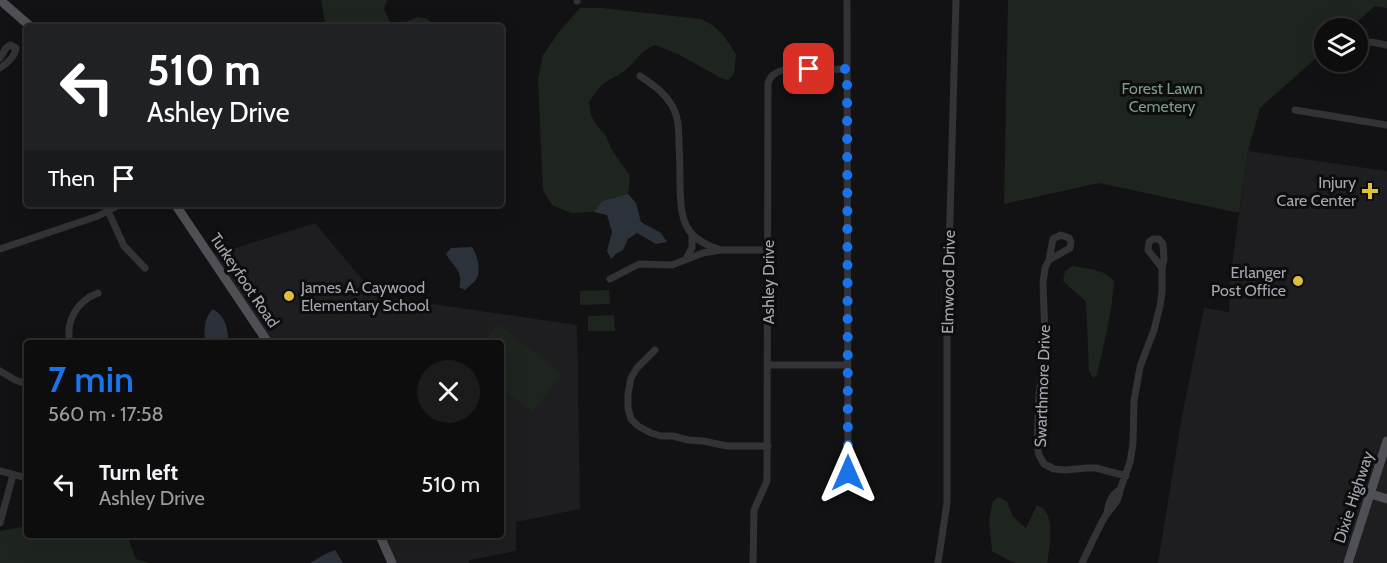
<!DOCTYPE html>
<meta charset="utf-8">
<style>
body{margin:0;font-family:Cabin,sans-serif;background:#1c1b1c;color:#f1f3f6;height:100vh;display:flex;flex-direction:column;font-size:22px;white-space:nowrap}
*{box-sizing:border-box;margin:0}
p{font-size:20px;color:#9b9c9e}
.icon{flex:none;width:33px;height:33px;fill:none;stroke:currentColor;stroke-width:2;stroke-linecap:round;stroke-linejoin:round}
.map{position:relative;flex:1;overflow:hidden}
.side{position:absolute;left:24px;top:340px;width:480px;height:198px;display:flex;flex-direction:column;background:#0e0d0e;border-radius:6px;box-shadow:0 6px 24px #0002,0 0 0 2px #2e2d2e}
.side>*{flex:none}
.top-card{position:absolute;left:24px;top:24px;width:480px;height:183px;border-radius:6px;box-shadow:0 6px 24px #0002,0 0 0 2px #2e2d2e;background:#202124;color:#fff;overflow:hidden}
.controls{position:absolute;left:1314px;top:18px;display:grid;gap:12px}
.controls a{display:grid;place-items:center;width:54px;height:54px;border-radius:50%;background:#0e0d0e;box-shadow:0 6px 24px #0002,0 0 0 2px #2e2d2e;font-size:30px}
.pin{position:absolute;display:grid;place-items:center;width:51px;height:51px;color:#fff;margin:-26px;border-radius:12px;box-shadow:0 3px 9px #0006}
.me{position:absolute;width:66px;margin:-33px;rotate:0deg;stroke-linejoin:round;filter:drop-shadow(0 0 4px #0008)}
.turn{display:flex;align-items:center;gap:21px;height:126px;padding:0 24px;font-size:27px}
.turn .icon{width:78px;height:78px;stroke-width:2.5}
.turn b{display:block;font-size:42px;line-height:51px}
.then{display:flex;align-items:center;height:57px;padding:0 24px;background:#0003;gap:12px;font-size:22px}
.round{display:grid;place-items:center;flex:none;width:63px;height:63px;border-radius:32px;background:#1c1b1c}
.headline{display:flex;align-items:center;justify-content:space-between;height:102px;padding:0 24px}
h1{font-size:36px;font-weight:600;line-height:45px;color:#1a73e8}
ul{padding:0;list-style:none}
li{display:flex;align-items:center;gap:18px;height:84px;padding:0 24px}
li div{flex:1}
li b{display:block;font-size:22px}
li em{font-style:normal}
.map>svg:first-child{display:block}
</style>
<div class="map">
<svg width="1387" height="563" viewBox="0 0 1387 563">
<rect width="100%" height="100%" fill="#121113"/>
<path fill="#1e1e20" d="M1248,151L1387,171V563H1158L1182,416L1204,308L1229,312L1230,279Z
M315,223L376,296L577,325L580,509L516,522V551L469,560V563H392L380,536H501V344L269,343L210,256Z"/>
<path fill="#1e251f" d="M321,0H387L384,9L390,22L401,24L417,17L428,19L432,26L326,27Z
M1008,0H1387V8L1375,6L1350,28H1324V51L1260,108L1248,151L1239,213L1099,183L1004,204Z
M580,8H602L701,19L712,25L724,36L736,54L734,74L728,80L721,78L676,53L655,45C638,52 638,60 625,70C619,76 611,78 604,83C598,88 594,95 589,102L591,115L597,126L605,134L612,150L630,176L628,194L602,201L594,212L571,213L552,205L543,190L538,80L543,55L559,32Z
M1072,266C1087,269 1105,269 1114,281C1112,313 1104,344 1097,375L1093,378L1089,371L1086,302L1063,281L1065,271Z
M609,290L610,304L580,305V291Z
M614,315L615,331H588V316Z
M498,324L562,374L532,412L501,388V344L482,343Z
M998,497L1007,501L1013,517L1026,528L1037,505C1057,512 1049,544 1048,560L1047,563H1016L1010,561L992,551L989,519L993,501Z
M27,526V536H127L136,559L149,563H0V531Z"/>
<path fill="#2c323a" d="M628,194L636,203L641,222L661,233L667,242L656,244L637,233L628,239L623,250L616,254L611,259L607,251L612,232L607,215L594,212L602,201Z
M472,247C477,254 481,269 477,278C475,282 469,286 465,290L459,287C464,271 453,267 446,254L451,248Z
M213,309C227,318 227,328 229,343H206C203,331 204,318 213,309Z
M335,550L343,563H310L325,554Z"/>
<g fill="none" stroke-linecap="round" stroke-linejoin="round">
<path stroke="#333337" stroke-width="7" d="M847,0L848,473
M577,1V0
M1371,42L1387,45
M0,58L6,48L10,45L16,48C15,57 7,63 0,68
M640,76C655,86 668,95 675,112C679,121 679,134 679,144C680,158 680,172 680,186C681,221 684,239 721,250
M1295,110L1387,125
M108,211L124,246L145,268
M0,249L98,216L121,204
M686,259L692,248V234
M1049,260L1053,239L1061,235L1069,238L1071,242L1070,248L1049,260L1045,268L1043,283L1045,337L1044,358L1039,394L1037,445L1039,455L1044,464L1054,469L1065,470L1087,468H1096L1126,476
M610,279L639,264L672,265L703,253L721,250H768
M70,344C65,321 77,301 98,293
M655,350L637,368L631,378L628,394V408L631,419L638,426L651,433L661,436H673L688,440L703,441L727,446H768
M768,365H848
M0,371L15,380L27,384
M0,471L27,478
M1107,514C1108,505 1111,494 1120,490
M0,523L13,475
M753,563L754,510L767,481V475L768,83C770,76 776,72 783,70L847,69
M938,563L947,503V326L956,0
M1082,563C1090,547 1097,530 1106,515C1112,507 1120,500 1120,490L1130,462L1133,444L1134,401L1140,367L1154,330L1160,306L1162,292V268L1164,260L1163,244L1159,239H1153L1149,242L1148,250L1162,268"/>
<path stroke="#4f5056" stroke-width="9" d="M0,0L31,27
M175,204L269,344
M1371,494L1387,499
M380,536L392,563
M1348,563L1387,441"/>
</g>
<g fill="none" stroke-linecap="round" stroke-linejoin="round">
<path stroke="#1a73e8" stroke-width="10" stroke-dasharray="0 18" d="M809,69H847L848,473"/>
</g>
<g fill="#e2bd3b" stroke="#0d0d0e" stroke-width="2">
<path d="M1367 182h6v6h6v6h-6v6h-6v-6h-6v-6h6z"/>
<circle cx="1298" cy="281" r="6"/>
<circle cx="289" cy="296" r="6"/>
</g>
<g text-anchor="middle" stroke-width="6" stroke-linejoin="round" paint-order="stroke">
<g font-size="16" fill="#7c9c82" stroke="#0d0d0e">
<text x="1162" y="94">Forest Lawn<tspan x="1162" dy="18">Cemetery</tspan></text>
</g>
<g font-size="16" fill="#a4a7b2" stroke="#0d0d0e" text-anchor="end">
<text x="1356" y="188">Injury<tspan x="1356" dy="18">Care Center</tspan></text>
<text x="1286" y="278">Erlanger<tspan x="1286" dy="18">Post Office</tspan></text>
<text x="301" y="293" text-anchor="start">James A. Caywood<tspan x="301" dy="18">Elementary School</tspan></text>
</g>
<g font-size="16" fill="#a4a7b2" stroke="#0d0d0e">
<text transform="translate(245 280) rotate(56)" y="6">Turkeyfoot Road</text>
<text transform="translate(768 282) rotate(-90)" y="6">Ashley Drive</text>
<text transform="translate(948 282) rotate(-89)" y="6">Elmwood Drive</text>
<text transform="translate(1042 386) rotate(-88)" y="6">Swarthmore Drive</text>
<text transform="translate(1353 497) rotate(-72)" y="6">Dixie Highway</text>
</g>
</g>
</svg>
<div class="controls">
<a><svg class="icon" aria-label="layers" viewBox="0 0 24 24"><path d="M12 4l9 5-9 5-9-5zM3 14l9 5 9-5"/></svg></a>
</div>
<div class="pin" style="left:809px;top:69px;background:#d93025"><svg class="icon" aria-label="arrive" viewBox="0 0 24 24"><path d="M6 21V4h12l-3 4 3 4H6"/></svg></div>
<svg class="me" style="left:848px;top:473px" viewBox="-20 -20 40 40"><path d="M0-17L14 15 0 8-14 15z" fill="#1a73e8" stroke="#fff" stroke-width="4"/></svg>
<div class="top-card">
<div class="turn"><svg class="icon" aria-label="left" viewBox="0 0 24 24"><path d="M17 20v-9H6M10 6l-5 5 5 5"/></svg><div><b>510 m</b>Ashley Drive</div></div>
<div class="then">Then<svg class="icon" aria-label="arrive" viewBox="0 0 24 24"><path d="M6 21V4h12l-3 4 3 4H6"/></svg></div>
</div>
<section class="side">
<div class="headline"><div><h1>7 min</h1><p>560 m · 17:58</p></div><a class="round"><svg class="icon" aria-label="close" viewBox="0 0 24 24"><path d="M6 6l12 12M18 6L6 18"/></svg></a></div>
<ul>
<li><svg class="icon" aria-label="left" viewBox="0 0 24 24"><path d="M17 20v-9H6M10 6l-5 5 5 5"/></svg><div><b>Turn left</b><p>Ashley Drive</p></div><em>510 m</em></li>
</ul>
</section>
</div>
